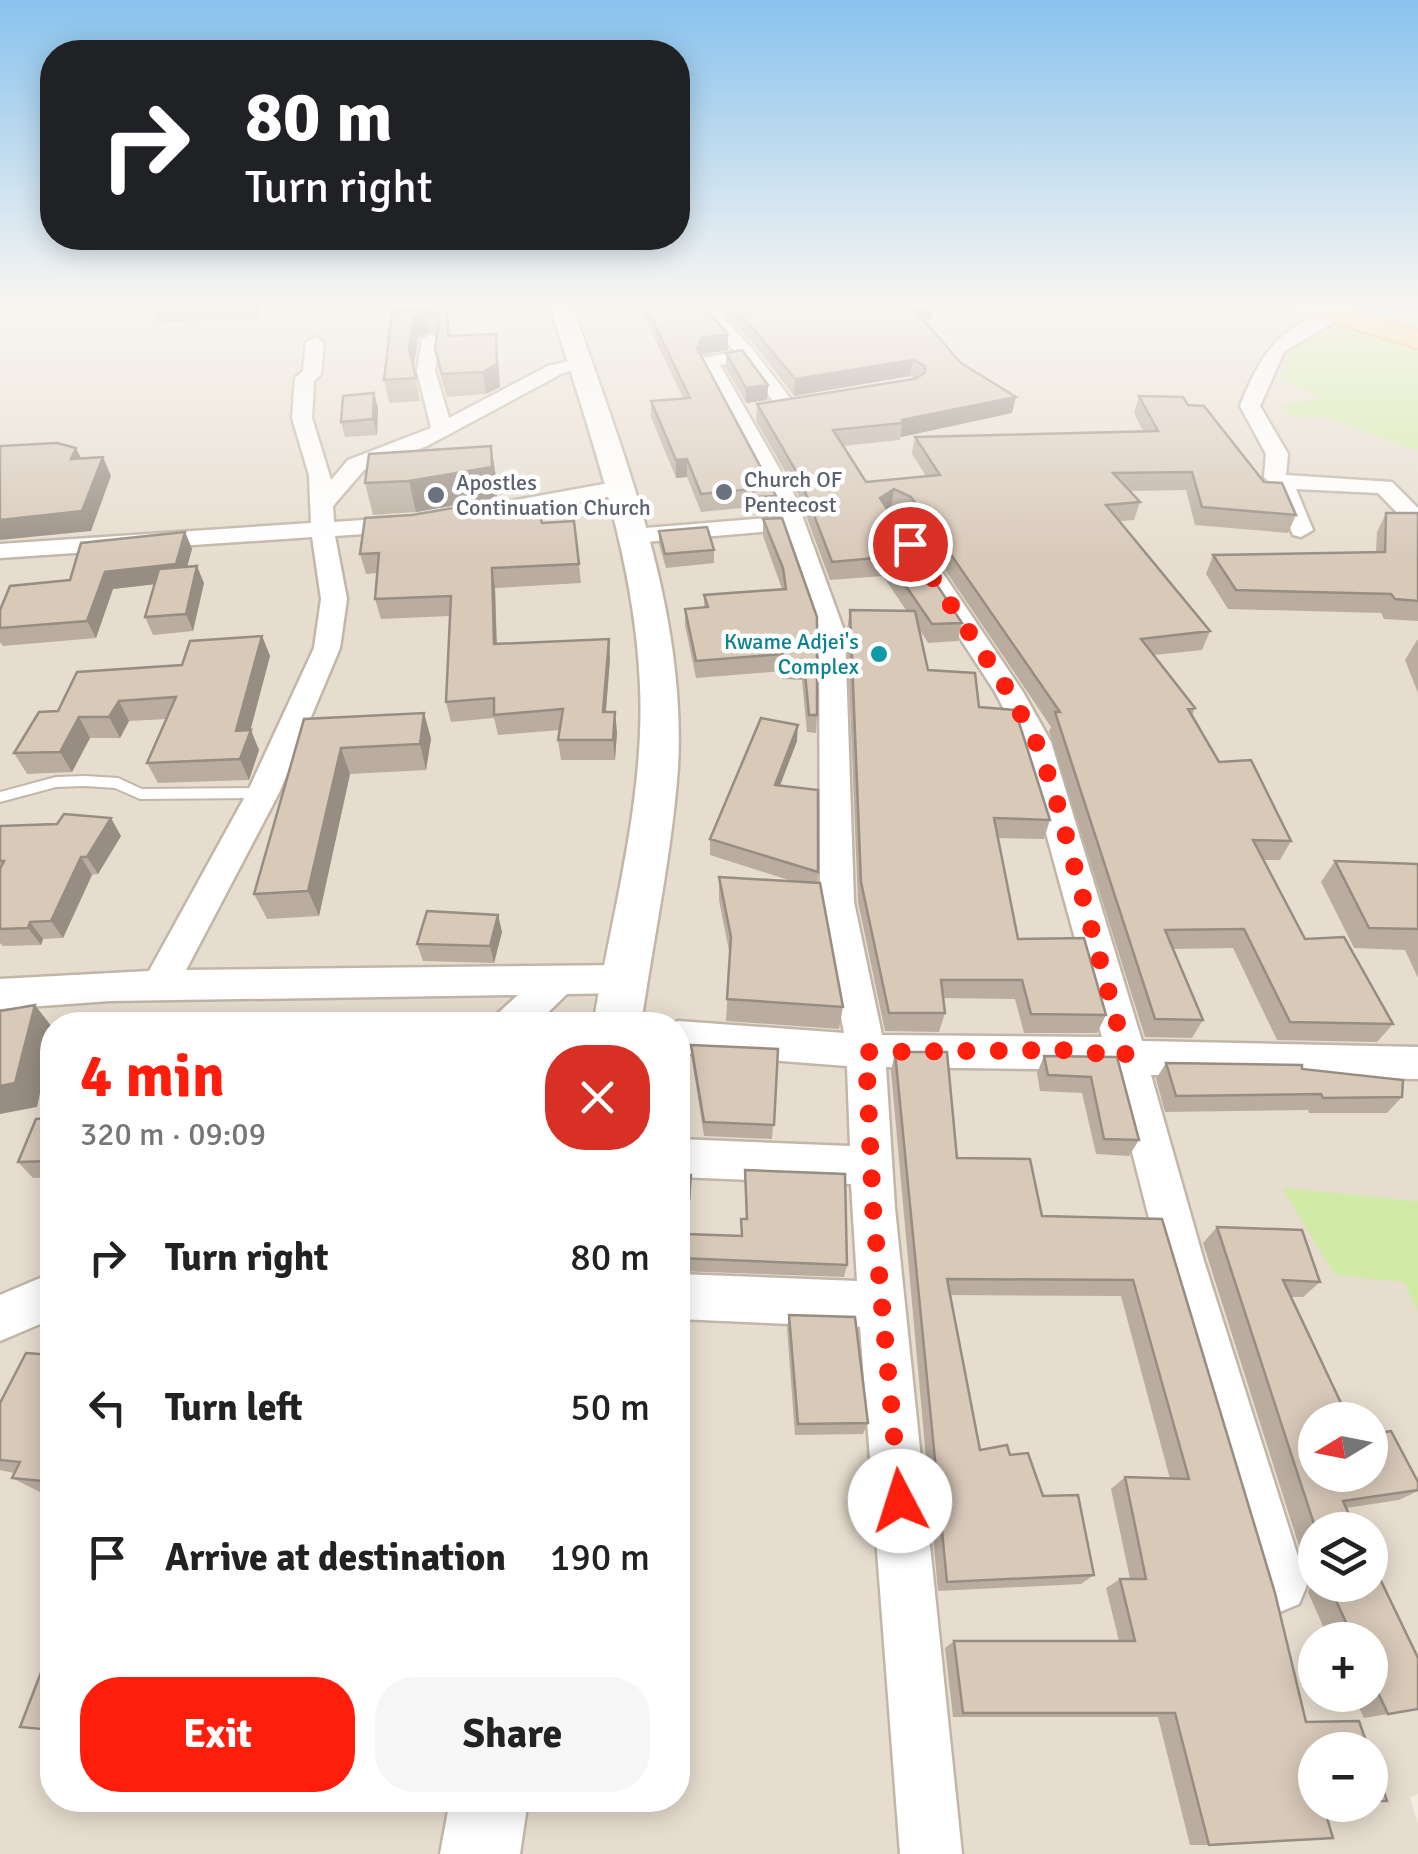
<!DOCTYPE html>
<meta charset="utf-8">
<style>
body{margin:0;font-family:Signika,sans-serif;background:#f6f6f6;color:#222;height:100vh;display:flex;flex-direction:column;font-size:38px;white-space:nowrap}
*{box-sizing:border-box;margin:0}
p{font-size:32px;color:#767676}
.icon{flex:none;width:55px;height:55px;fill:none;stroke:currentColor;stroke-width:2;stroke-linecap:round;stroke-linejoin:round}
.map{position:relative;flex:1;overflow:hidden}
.panel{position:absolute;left:40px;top:1012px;width:650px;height:800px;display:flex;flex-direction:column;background:#fff;border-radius:40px;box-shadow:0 5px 25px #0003}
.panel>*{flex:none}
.banner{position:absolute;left:40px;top:40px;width:650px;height:210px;border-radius:40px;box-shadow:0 5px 25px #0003;background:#202124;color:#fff;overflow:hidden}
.needle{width:65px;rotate:260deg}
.fabs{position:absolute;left:1298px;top:1402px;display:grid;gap:20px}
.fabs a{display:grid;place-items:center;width:90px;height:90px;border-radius:50%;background:#fff;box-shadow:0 5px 25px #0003;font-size:50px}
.pin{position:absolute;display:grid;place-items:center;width:85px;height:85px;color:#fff;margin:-42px;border:5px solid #fff;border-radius:50%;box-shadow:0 2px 10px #0007}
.me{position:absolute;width:110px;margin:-55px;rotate:355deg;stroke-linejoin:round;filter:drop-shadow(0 0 8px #0008)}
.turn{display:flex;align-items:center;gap:35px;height:210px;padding:0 40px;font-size:45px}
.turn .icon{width:130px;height:130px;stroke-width:2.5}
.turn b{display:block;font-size:70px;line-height:85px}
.round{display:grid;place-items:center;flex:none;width:105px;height:105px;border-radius:40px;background:#f6f6f6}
.summary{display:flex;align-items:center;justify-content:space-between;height:170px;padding:0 40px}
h1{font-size:60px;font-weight:800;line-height:75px;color:#ff1e0c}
.primary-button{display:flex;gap:20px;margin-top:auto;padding:20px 40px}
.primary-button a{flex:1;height:115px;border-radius:40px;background:#ff1e0c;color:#fff;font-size:40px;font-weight:800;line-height:115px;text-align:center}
.primary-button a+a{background:#f6f6f6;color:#222}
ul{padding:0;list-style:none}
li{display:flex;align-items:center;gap:30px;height:150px;padding:0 40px}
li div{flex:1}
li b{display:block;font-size:38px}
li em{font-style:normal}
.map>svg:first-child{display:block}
</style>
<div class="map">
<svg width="1418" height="1854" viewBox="0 0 1418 1854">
<rect width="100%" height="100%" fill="#f2ece1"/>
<path fill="#e7ddcf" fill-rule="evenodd" d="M0,302H1418V345L1324,399L1283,405L1290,417L1330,418L1418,451V1201L1284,1189L1404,1282L1418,1313V1794L1410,1798L1418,1824V1854H0ZM52,1025H678V1800H52ZM1315,1420H1370V1475H1315ZM1315,1530H1370V1585H1315ZM1315,1640H1370V1695H1315ZM1315,1750H1370V1805H1315Z"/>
<path fill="#d1eaa6" d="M1340,321L1418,345V451L1330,418L1290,417L1282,404L1322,399L1279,379L1294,344Z
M1282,1188L1418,1201V1313L1404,1282L1335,1275Z"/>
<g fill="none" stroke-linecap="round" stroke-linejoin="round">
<path fill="#98d6f5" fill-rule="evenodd" d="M1332,302H1418V311L1382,315L1336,308Z"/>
<defs>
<path id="service" d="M85,776L118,778L142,789L263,788L271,793L263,798L140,799L115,788L85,786L56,787L0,802V792L56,777Z"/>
<path id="minor" d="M690,302H708L749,345L798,408L788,414L781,412L743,361L720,365L795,496L845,633L854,902L882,1035L1102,1037L1021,742L995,692L881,517L893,510L905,517L1023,692L1051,742L1142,1041L1418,1047V1079L1151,1075L1204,1261L1307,1585L1299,1604L1280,1612L1261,1604L1253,1585L1160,1261L1111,1070L886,1067L895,1208L962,1854H900L860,1327L678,1319V1274L857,1281L851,1184L678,1177V1139L850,1146L847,1066L678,1053V1025H667L678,1021L844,1033L820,902L819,633L784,530L633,543L621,536L633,529L780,517L773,496L700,362L702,358L735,352Z
M1333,310L1339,311V319L1284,352L1260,406L1288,454L1286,475L1392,482L1418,508V528L1410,526L1378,493L1296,489L1313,530L1301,537L1293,535L1272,485L1264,477L1266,454L1240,406C1260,355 1278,327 1333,310Z
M431,334L440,339L435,371L449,418L548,366L582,358L591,364L561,374L427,446L364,470L333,506L334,522L408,517L420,524L408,531L335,536L347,599L340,648L279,793L186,970L625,965L638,969L643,979L638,989L625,993L567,994L535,1025H491L497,1014L518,995L110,1001L0,1009V979L149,971L247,793L314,648L321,599L312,537L0,558V544L311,523L309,475L292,418L295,378L303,371L306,342L315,337L324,342L321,374L314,381L312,418L331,480L348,460L431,428L417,371L422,339Z
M620,481L631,488L628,493L489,519L478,512L489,505Z
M52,1273V1319L0,1341V1295Z"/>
<path id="tertiary" d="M549,302H571C622,451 687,607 678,768C672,852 653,941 641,1025H593C612,914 645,799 640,686C635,555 587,427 549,302Z
M450,1800H528L520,1854H440Z"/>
<path id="primary" d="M1282,302H1323L1418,331V348L1286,308Z"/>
</defs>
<use href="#service" stroke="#c1b6a7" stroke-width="4"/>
<use href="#minor" stroke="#c1b6a7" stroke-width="5"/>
<use href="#tertiary" stroke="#c1b6a7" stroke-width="5"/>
<use href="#primary" stroke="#ecb456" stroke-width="5"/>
<use href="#service" fill="#fff" fill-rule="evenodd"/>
<use href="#minor" fill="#fff" fill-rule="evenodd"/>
<use href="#tertiary" fill="#fff" fill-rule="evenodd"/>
<use href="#primary" fill="#ffd68e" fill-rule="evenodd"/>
</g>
<path fill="#baad9f" d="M153,302H262L258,318L158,323L152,305Z
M637,302H699L728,350L701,355L776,496L775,514L755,515L752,507L701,512L687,477L676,478L651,417V401L683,398Z
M713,302H931L934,305L931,320L925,321L961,363L1012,413L901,437L900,440L843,446L866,482L926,476L912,454L915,437L1143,431L1134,413L1139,396L1188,405L1296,515L1288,533L1195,525L1186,490L1129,491L1140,502L1134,520L1120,521L1210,631L1202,650L1154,655L1195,708L1192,716L1219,762L1291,841L1280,860H1263L1305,939L1393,1024L1377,1042L1277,1040L1233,948L1173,949L1203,1020L1192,1038L1145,1037L1049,731L1051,727L908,515L891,507L887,509L962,623L958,641L928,643L920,630L928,670L979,707L1050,820L1044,839L998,838L1018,939L1106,1015L1097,1033H1024L1015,999L943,998L945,1013L939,1032L885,1031L858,902L847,629L850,610H906L883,576L830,580L798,494L756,421L757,404L915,379L910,376L794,396L752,342Z
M447,308L451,336L496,334L500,387L486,394L447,397L439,371L435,349L437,334L429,331L418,338L414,368L420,401L389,403L384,380L392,312Z
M726,353L768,385L767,400L746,403L726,368Z
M374,393L378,408L377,435L345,437L341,422Z
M491,446L496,477L497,498L416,512L373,515L365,483Z
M495,508L542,523L574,521L581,583L495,588L497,644L609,639L610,659L606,712L617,732L615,760H561L558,740L560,730L498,735L494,718L451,722L446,702L450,616L381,619L375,599L378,573L366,574L360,554Z
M1386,513H1418V621L1384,619L1381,613L1228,609L1206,574L1213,555L1376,552L1377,532Z
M782,518L817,715L816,733L807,732L802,680L782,679V671L696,678L685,625V609L704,607V595L782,589L763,536V519Z
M659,531L714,550V563L666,568L659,544Z
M185,532L192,549L187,567L204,583L193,631L153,635L145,617L154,584L113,589L96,638L3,646L0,642V610Z
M262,636L270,656L250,730L259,750L249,780L158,783L147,763L167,719L129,721L120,738H90L72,772L27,774L14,753L58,711Z
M1417,640H1418V693L1405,660Z
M424,713L431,739L426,770L350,774L319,916L267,919L254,894L304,719Z
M797,741L780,785L818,872L817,883L843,1007L839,1029L726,1021L730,956L719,900V877L795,882L710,855V839Z
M0,826L121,836L98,874L92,875L63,938L43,939L41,945L3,946L0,943Z
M1335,861L1418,864V978L1405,950L1354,948L1321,882Z
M498,915L502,932L494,963L423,961L417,944Z
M691,1045L778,1049L772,1139L704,1136L692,1060Z
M895,1052L957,1158L1042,1216L1162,1219L1275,1593L1209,1845H1190L1158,1717H953L945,1648L954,1641H1119L1106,1588L1120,1579H1130L1111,1489L1125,1477L1170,1479L1121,1296L950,1295L980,1450L1010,1455L1043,1496L1094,1575L1081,1584L938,1591L891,1071Z
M1044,1056L1117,1057L1139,1140L1129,1156L1096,1154L1082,1093L1040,1091L1037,1073Z
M1166,1063L1302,1069L1402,1097L1387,1113H1309L1308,1110L1165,1112L1156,1079Z
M52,1118V1177L33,1178L18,1162Z
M745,1170L847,1265L844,1277L678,1271V1175H691L688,1234L741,1236V1219H746Z
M1217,1227L1320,1282L1303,1297H1291L1315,1420L1418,1482V1491L1399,1500L1346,1508L1356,1530H1315V1585H1370L1418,1709L1364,1718L1353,1695H1370V1640H1329L1308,1592L1311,1584L1203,1243Z
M789,1315L868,1423L863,1434L795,1435L787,1328Z
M52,1355V1493L40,1492L12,1478L14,1473L0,1470V1403Z"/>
<path fill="#978d82" d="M253,302H262L258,318Z
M1108,302H1155L1107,307Z
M934,305L931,320L910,322L912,307Z
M425,310L429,331L418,338L413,370L409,348L414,317Z
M496,334L500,387L486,394L483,372Z
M728,334V350L701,354L697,364V348L701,338Z
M913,360L910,376L794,396L795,379Z
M768,385L767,400L746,403V388Z
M374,393L378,408L377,435L373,419Z
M1016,397L1012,413L901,437L902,420Z
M491,446L496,477L497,498L416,512L409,481Z
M76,448L85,466L71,459Z
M103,457L111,476L91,531L0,540V520Z
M687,459V477L676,478V460Z
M894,489L891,507L877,516L880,498Z
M185,532L192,549L183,581L113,589L96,638L87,621L105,572Z
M197,566L204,583L193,631L186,614Z
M492,568L495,588L497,664L494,644Z
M262,636L270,656L250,732L251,730L259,750L249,780L240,759L236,731Z
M609,639L610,659L604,732L603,712Z
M119,701L129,721L120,738L109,717Z
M615,712L617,732L615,760L613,740Z
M424,713L431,739L426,770L420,744Z
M79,717L90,738L72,772L60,752Z
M798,725L797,741L774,801L775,785Z
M341,748L350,774L319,916L308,891Z
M111,818L121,836L98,874L87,857Z
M81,857L92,875L63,938L51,921Z
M498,915L502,932L494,963L490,946Z
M30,922L43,939L41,945L28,928Z
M35,1005L52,1027V1039L37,1107L0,1114V1086Z
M691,1175V1188L687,1246L686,1234Z"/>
<path fill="#d8c9b9" stroke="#978d82" stroke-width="2.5" d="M153,302H217L152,305Z
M644,302H699L728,334L701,338L697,348L776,496L755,497L752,489L701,494L687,459L676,460L651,401L690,398Z
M728,302H931L934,305L912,307L961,363L1016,397L902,420L903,423L833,430L866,482L940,475L915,437L1158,431L1139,396L1183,397L1188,405L1204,406L1264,482L1282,483L1296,515L1202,507L1192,472L1113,473L1140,502L1106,505L1210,631L1141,639L1195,708L1188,709L1219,762L1251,760L1291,841L1253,840L1305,939L1344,937L1393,1024L1290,1022L1244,929L1165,930L1203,1020L1155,1019L1055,712H1060L911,497L894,489L880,498L962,623L932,624L886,557L832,562L799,476L757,404L914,379L925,373V366L913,360L795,379L752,327Z
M447,308L448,336L496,334L497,364L483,372L442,374L435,349L440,316L425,310L414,317L409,348L416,378L384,380L392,312Z
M742,350L768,385L746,388L726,353Z
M374,393L373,419L341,422L343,396Z
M57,443L76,448L71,459L103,457L82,511L0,520V446Z
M491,446L492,467L409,481L365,483L369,454Z
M494,501V509L535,503L542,523L574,521L579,564L492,568L494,644L609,639L603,712H615L613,740H558L563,709L494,715V698L446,702L451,596L375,599L379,553L360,554L365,518L412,515Z
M1386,513H1418V601L1395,599L1391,594L1236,590L1213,555L1385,552Z
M782,518L817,617V715H809L804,663H783V654L696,661L685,609L708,607L704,595L786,589L783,568L763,519Z
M707,527L714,550L665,554L659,531Z
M185,532L176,564L105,572L87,621L0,628V610L10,586L70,580L81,543Z
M197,566L186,614L145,617L159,569Z
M850,610L915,611L928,670L975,673L979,707L1015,710L1050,820L994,818L1018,939L1084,938L1106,1015L1031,1014L1022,980H941L945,1013H889L861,882Z
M262,636L236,731L251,730L240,759L147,763L176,697L119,701L109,717H79L60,752L14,753L39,712L58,711L77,672L182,665L190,641Z
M424,713L420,744L341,748L308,891L254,894L304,719Z
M761,718L798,725L775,785L818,790V872L710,839Z
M64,814L111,818L87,857H81L51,921L30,922L28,928L0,929V869L4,861H0V826L57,824Z
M1335,861L1418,864V929L1369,928Z
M719,877L820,883L843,1007L727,999L731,937Z
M427,911L498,915L490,946L417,944Z
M35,1005L15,1083L0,1086V1011Z
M691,1045L778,1049L774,1125L704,1122Z
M895,1052H947L957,1158L1030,1159L1042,1216L1162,1219L1275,1593L1306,1722L1359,1721L1369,1750H1315V1805H1323L1333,1838L1209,1845L1175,1713H963L954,1641H1135L1120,1579H1146L1125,1477L1189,1479L1133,1280L947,1279L980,1450L1007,1445L1010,1455L1028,1453L1043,1496L1078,1495L1094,1575L947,1582Z
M1044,1056L1117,1057L1139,1140L1104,1139L1091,1077L1048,1075Z
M1166,1063L1302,1065V1069L1403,1080L1402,1097L1323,1098L1321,1094L1176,1096Z
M52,1118V1161L18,1162L36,1119Z
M745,1170L845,1174L847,1265L678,1258V1175H691L686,1234L742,1236L741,1219H747Z
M1217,1227L1302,1230L1320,1282L1283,1280L1349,1420H1315V1475H1370V1434L1391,1431L1418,1482V1490L1343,1501L1356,1530H1316Z
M789,1315L855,1317L868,1423L798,1424Z
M26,1353L52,1355V1482L12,1478L20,1462L0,1460V1403Z
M1370,1558L1418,1658V1709L1388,1714L1370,1675V1640H1354L1329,1585H1370Z
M52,1644V1730L20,1727Z
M1370,1752L1387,1801H1370Z"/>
<linearGradient id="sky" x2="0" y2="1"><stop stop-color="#88c2ed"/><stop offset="0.54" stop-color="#f9f6f2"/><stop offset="1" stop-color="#f9f6f2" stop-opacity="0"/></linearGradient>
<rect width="1418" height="562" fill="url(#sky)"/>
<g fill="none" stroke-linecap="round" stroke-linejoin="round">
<path stroke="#ff1e0c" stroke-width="18" stroke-dasharray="0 32.4" d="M900,1501L873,1208L866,1052L1062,1050L1126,1056L1053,788L1036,742L1009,692L910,544"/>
</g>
<g fill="#6b7280" stroke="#fff" stroke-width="4">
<circle cx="724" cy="492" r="10"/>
<circle cx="436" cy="495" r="10"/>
</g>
<circle fill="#0f9aa8" stroke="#fff" stroke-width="4" cx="879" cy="654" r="10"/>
<g text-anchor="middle" stroke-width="9" stroke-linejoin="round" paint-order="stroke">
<g font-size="22" fill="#5b616d" stroke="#fff" text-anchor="start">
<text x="744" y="487">Church OF<tspan x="744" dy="25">Pentecost</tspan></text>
<text x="456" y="490">Apostles<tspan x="456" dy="25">Continuation Church</tspan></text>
</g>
<g font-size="22" fill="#0d838f" stroke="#fff" text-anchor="end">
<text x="859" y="649">Kwame Adjei's<tspan x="859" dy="25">Complex</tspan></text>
</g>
</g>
</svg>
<div class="fabs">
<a><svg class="needle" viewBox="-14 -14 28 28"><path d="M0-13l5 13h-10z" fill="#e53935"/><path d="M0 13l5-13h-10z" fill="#767676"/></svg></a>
<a><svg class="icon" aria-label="layers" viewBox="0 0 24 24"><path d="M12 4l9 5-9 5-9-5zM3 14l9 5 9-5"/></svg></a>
<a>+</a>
<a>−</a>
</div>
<div class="pin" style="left:910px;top:544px;background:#d93025"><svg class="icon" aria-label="arrive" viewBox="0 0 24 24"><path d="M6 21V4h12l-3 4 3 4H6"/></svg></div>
<svg class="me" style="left:900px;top:1501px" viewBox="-20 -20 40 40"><circle r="19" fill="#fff"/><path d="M0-13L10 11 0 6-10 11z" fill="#ff1e0c"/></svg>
<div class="banner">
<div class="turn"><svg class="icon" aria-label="right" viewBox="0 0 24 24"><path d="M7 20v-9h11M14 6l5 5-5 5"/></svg><div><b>80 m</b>Turn right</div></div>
</div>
<section class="panel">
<div class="summary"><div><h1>4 min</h1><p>320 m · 09:09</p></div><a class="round" style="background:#d93025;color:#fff"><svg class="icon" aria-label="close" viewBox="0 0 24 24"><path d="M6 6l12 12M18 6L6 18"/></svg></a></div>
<ul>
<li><svg class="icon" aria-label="right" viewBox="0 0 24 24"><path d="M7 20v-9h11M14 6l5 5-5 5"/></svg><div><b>Turn right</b></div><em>80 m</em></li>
<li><svg class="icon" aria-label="left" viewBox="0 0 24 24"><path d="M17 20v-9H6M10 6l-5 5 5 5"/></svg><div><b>Turn left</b></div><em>50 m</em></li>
<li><svg class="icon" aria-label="arrive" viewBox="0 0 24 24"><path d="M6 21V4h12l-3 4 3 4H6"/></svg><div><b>Arrive at destination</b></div><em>190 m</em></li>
</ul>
<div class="primary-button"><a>Exit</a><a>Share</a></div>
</section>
</div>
